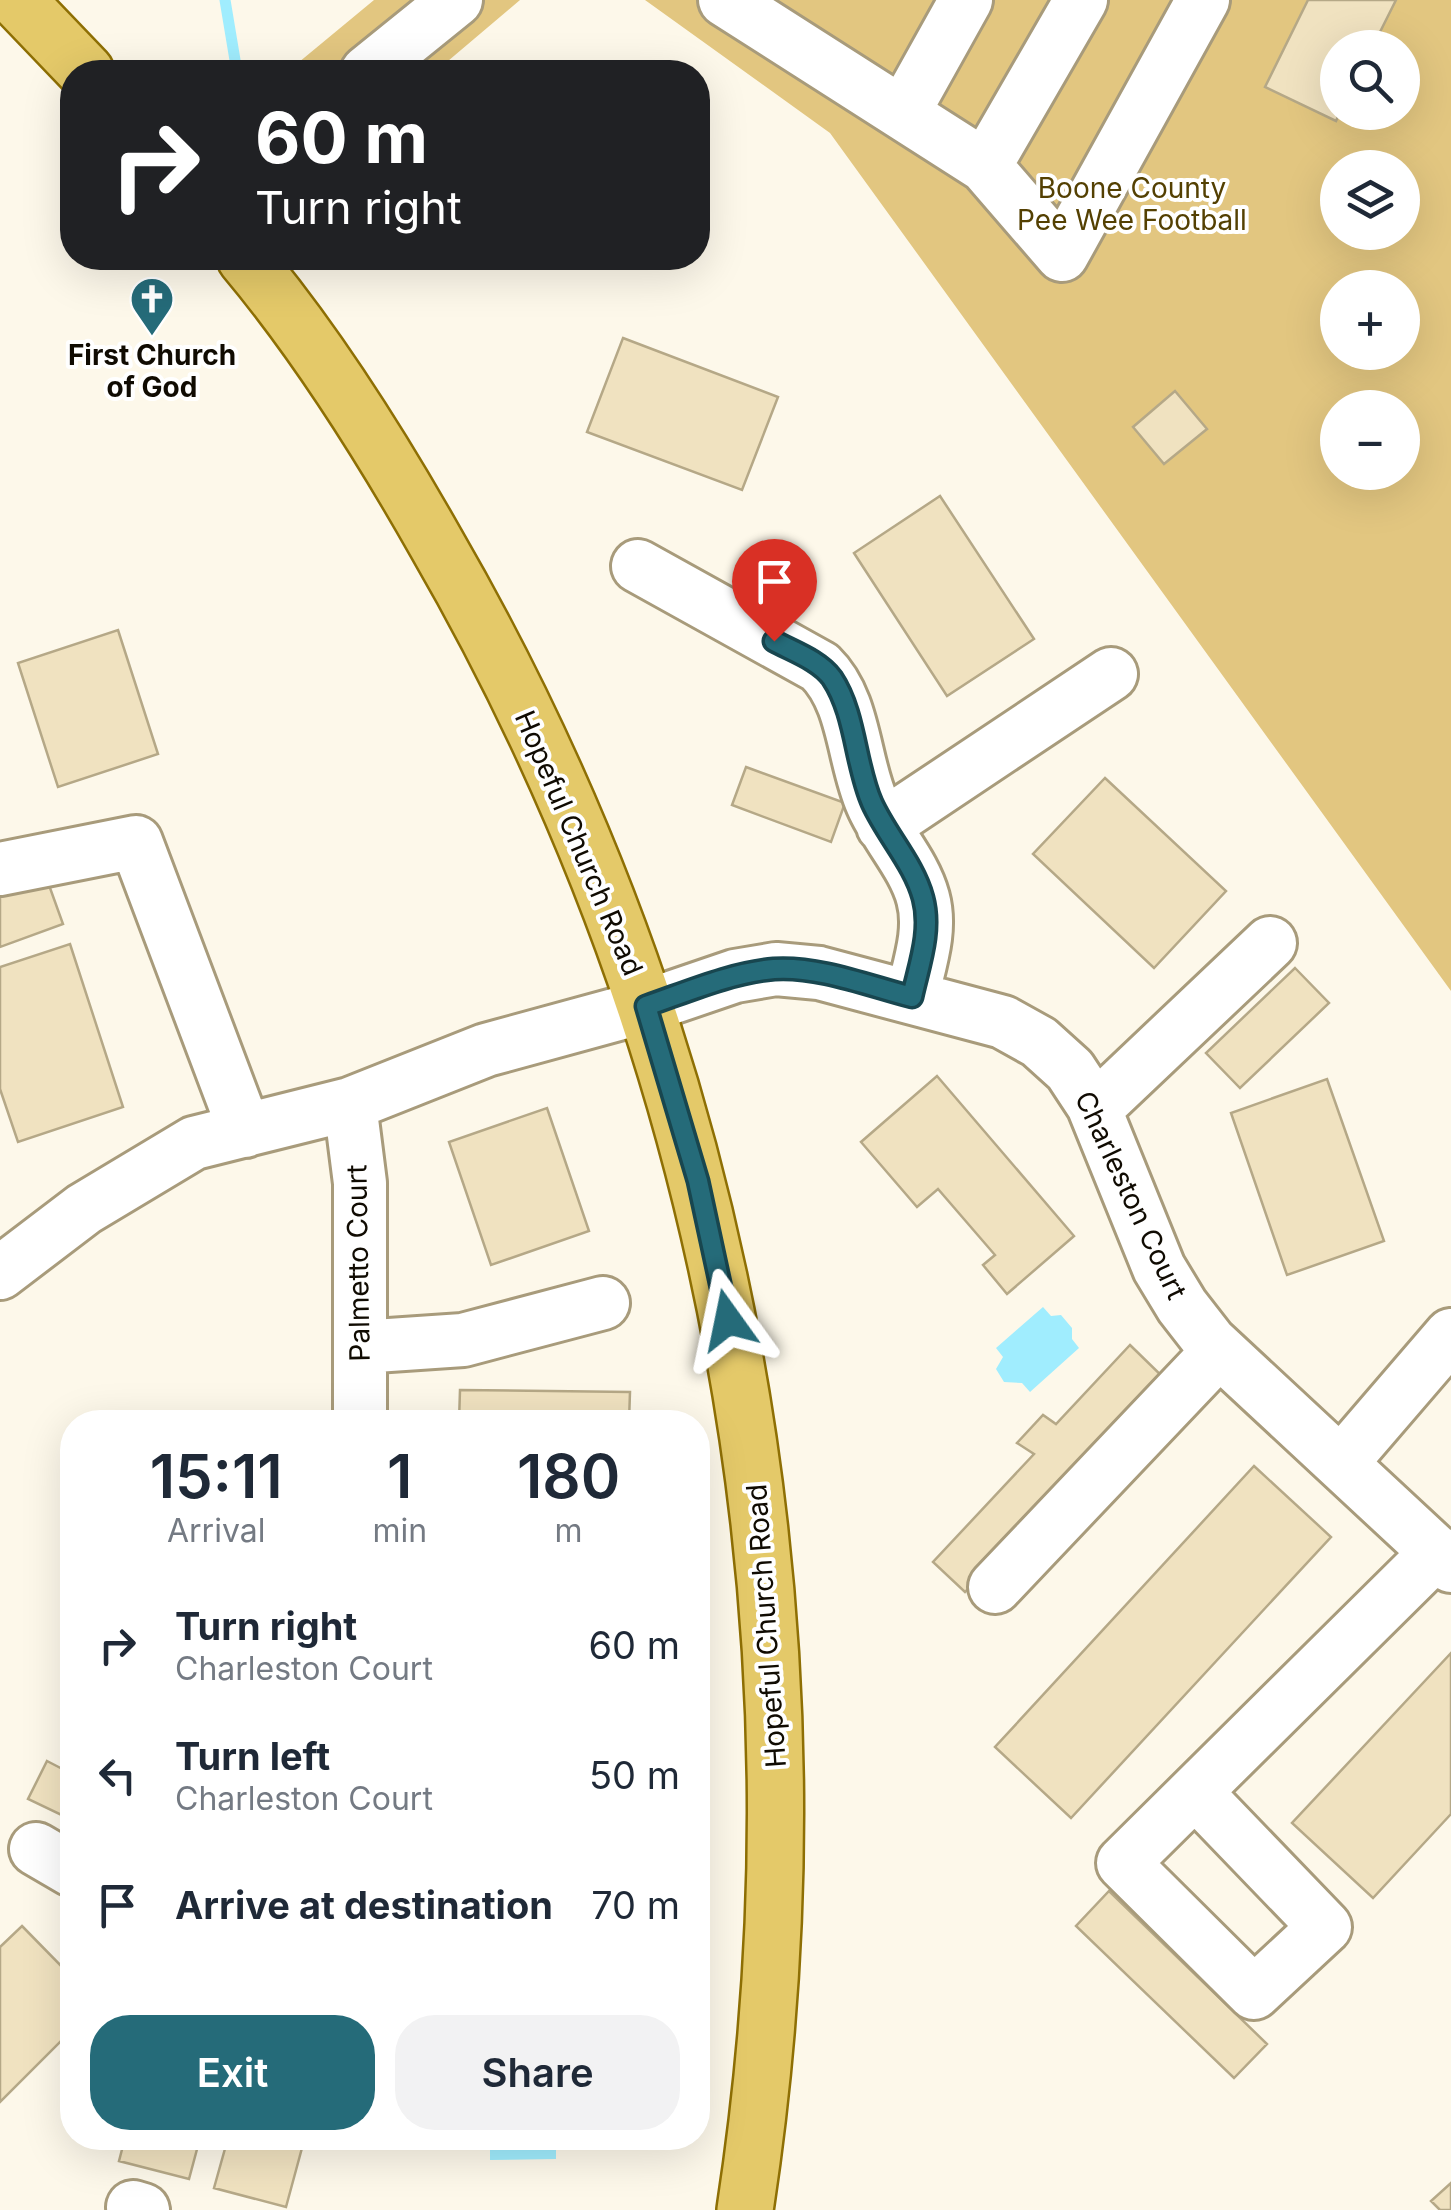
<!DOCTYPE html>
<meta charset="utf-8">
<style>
body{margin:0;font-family:Inter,sans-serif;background:#f2f2f3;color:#1f2937;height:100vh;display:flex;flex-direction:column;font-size:38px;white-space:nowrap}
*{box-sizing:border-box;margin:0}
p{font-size:32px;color:#747a83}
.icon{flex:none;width:55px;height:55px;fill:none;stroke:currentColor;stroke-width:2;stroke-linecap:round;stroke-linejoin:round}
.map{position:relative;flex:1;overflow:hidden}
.side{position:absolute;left:60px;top:1410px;width:650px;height:740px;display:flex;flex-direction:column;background:#fff;border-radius:40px;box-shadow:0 10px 40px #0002}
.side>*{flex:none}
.hud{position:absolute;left:60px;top:60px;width:650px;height:210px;border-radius:40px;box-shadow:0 10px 40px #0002;background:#202124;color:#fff;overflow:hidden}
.controls{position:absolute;left:1320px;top:30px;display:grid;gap:20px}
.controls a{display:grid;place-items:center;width:100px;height:100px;border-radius:50%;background:#fff;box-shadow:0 10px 40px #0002;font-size:50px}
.pin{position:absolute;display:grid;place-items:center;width:85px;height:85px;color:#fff;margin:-102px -42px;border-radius:50% 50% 50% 0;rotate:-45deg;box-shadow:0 0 10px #0007}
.pin .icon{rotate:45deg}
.me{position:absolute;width:110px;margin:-55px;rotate:348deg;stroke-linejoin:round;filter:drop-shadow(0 0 8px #0008)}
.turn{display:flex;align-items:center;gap:35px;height:210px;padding:0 30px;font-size:45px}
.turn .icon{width:130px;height:130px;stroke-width:2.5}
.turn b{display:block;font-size:70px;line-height:85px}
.eta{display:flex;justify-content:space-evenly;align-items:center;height:170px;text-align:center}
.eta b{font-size:60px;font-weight:600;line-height:70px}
.primary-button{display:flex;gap:20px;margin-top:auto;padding:20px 30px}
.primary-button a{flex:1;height:115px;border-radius:40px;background:#256b79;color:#fff;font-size:40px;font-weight:600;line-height:115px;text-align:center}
.primary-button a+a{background:#f2f2f3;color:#1f2937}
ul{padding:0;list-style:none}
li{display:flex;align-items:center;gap:30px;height:130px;padding:0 30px}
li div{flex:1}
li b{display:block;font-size:38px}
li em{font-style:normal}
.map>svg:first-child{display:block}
</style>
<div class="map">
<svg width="1451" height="2210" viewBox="0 0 1451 2210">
<rect width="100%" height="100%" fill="#fdf8ea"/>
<path fill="#e2c680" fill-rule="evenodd" d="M374,0H520L435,72H287Z
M645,0H1451V991L830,133ZM1338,48H1402V112H1338ZM1338,168H1402V232H1338ZM1338,288H1402V352H1338ZM1338,408H1402V472H1338Z"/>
<path fill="#a0edfe" d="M1043,1307L1051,1316L1061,1315L1072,1328V1339L1079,1348L1030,1392L1022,1383L1004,1382L996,1369L1003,1357L996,1348Z
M490,2138H556V2159L490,2160Z"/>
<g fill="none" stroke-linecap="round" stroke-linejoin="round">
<path stroke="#a0edfe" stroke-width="11" d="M225,0L236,66"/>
</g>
<path fill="#f0e2c0" stroke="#b5a887" stroke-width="2.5" d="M1308,0H1396L1372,48H1338V112H1340L1336,121L1265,87Z
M623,338L778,397L742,490L587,432Z
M1175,391L1207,429L1164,464L1133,427Z
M940,496L1034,639L947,696L854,553Z
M118,630L158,754L58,787L18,663Z
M746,767L845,803L831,842L732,805Z
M1105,778L1226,891L1154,968L1033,854Z
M45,874L63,924L0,947V890Z
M70,944L123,1107L18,1142L0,1089V967Z
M1295,968L1329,1003L1240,1088L1206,1053Z
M937,1076L1074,1236L1007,1294L983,1265L995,1255L938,1189L917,1207L861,1142Z
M1327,1079L1384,1241L1287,1275L1231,1113Z
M547,1108L589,1231L491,1265L449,1142Z
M1130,1345L1166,1380L965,1592L933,1562L1034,1454L1017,1443L1043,1415L1056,1424Z
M460,1390L630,1392L629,1422H459Z
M1254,1466L1331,1537L1071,1818L995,1747Z
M1451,1653V1814L1373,1898L1292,1823Z
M47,1761L72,1774V1820L28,1799Z
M1109,1891L1267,2044L1234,2078L1076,1926Z
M22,1926L72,1977V2030L0,2102V1947Z
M125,2138H200L189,2179L119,2161Z
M228,2138H262L302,2148L286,2207L214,2188Z
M1451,2183V2210H1440L1431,2201Z"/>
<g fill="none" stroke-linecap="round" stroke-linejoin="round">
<defs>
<path id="minor" d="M725,0L985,166L1062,255L1203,0
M367,72L456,0
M903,113L966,0
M985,166L1081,0
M638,566L820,667C855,701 853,760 872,803C886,836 914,864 923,898C932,931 919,965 912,997
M883,826L1111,674
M0,869L136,842L245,1131
M350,1104L360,1183V1422
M1095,1109L1270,943
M0,1273L84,1209L194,1143L350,1104L486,1050L647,1006L735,976L776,969L819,973L1003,1022L1039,1042L1070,1070L1093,1105L1159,1268L1182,1306L1210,1342L1451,1566
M360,1347L463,1340L603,1303
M1341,1463L1451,1335
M995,1587L1219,1351
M1195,1792L1325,1927L1254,1993L1123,1863L1437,1552
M36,1849L72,1870
M133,2207L143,2210"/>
<path id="major" d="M17,0L86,72
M245,258C318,345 380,444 436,543C729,1049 833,1634 745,2210"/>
</defs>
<use href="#minor" stroke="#a89b7b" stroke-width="58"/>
<use href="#major" stroke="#8e6f04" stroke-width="60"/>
<use href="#minor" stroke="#fff" stroke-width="52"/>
<use href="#major" stroke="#e4c969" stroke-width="55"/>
</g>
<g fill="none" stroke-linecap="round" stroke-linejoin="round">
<defs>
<path id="route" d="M728,1320L698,1181L646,1006C687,992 730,973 774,969C819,966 869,986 912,997C919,965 932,931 923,898C914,864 887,836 872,803C855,765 856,714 832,678C819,660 792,651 774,641"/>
</defs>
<use href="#route" stroke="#18464f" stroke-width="25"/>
<use href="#route" stroke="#256b79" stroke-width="18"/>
</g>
<defs>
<symbol id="church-pin" viewBox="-11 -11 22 30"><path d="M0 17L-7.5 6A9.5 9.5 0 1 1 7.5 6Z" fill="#256b79" stroke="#fff"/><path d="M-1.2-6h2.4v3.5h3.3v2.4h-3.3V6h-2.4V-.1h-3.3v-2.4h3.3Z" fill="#fff"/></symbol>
</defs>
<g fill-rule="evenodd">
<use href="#church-pin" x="127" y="274" width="50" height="68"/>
</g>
<g text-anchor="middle" stroke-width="8" stroke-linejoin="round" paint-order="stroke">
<g font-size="28" fill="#544002" stroke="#fff">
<text x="1132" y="198">Boone County<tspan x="1132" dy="32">Pee Wee Football</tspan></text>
</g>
<g font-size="28" font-weight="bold" fill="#100b02" stroke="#fff">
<text x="152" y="365">First Church<tspan x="152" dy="32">of God</tspan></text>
</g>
<g font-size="28" fill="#100b02" stroke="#fff">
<text transform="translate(579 843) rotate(67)" y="10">Hopeful Church Road</text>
<text transform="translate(1131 1195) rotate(65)" y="10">Charleston Court</text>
<text transform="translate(358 1263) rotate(-91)" y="10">Palmetto Court</text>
<text transform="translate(766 1626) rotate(-94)" y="10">Hopeful Church Road</text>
</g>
</g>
</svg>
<div class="controls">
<a><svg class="icon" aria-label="search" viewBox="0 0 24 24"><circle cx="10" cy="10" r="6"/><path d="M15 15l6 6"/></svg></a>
<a><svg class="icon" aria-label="layers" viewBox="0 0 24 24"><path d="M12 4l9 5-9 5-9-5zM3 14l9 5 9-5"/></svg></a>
<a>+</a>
<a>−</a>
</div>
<div class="pin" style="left:774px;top:641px;background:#d93025"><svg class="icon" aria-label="arrive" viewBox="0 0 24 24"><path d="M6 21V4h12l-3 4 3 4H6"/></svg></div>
<svg class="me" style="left:728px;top:1320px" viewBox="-20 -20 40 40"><path d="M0-17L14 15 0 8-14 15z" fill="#256b79" stroke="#fff" stroke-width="4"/></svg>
<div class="hud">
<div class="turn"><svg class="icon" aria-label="right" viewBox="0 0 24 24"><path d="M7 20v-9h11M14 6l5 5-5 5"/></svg><div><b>60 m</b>Turn right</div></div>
</div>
<section class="side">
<div class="eta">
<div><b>15:11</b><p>Arrival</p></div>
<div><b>1</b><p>min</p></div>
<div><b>180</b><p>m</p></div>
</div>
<ul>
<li><svg class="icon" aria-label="right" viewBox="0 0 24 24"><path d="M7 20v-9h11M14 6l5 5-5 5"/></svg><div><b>Turn right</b><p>Charleston Court</p></div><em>60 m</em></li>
<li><svg class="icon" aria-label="left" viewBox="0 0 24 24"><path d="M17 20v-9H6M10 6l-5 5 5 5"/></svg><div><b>Turn left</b><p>Charleston Court</p></div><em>50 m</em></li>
<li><svg class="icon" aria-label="arrive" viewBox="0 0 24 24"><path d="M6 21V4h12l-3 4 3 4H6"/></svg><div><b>Arrive at destination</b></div><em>70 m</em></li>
</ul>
<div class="primary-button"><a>Exit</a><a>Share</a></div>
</section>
</div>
